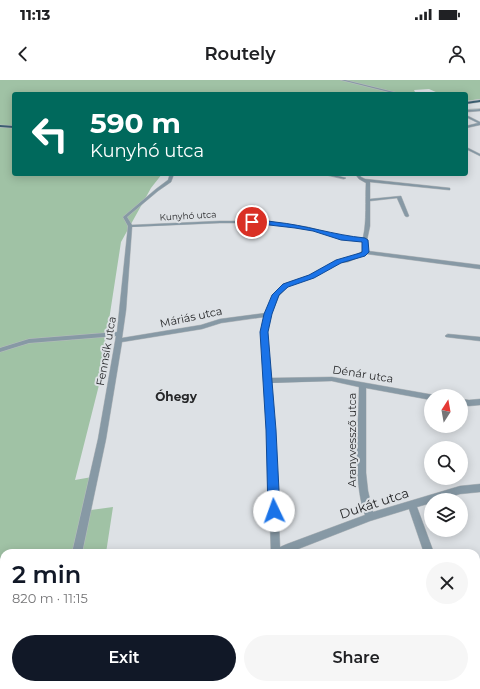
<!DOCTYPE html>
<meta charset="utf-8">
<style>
body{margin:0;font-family:Montserrat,sans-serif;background:#f6f6f6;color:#202124;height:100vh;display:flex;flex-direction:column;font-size:15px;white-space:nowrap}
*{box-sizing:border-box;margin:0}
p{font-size:13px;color:#757577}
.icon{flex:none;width:22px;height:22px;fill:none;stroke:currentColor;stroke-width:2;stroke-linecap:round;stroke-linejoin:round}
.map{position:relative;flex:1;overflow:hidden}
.panel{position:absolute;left:0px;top:469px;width:480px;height:140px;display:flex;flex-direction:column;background:#fff;border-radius:12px 12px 0 0;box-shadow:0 2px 10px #0003}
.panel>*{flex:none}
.hud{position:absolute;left:12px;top:12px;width:456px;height:84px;border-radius:4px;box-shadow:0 2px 10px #0003;background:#00695c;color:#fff;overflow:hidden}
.needle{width:26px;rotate:11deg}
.fabs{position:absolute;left:424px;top:309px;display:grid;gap:8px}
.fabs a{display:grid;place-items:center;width:44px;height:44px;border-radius:50%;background:#fff;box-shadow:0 2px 10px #0003;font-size:20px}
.pin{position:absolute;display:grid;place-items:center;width:34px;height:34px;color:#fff;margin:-17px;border:2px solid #fff;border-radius:50%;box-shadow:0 1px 4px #0007}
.me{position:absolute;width:44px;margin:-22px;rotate:357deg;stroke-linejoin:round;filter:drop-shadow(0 0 3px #0008)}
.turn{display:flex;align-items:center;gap:14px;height:84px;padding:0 12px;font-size:18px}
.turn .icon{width:52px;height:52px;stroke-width:2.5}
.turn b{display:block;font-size:28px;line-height:34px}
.round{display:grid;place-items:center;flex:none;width:42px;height:42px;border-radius:21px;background:#f6f6f6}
.overview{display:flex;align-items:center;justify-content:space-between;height:68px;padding:0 12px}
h1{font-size:24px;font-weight:600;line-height:30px;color:#111827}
.button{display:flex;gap:8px;margin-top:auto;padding:8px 12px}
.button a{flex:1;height:46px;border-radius:24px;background:#111827;color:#fff;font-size:16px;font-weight:600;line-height:46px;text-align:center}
.button a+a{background:#f6f6f6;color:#202124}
.status{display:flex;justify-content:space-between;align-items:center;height:28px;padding:0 20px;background:#fff;direction:ltr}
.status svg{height:11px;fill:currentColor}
header{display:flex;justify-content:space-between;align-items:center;height:52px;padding:0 12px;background:#fff;font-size:18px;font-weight:600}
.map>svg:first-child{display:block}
</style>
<div class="status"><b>11:13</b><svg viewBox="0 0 49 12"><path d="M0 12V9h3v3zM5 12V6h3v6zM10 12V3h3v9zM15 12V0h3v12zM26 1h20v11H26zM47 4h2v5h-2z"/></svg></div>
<header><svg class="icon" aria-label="back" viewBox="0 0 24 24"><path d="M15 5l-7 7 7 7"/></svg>Routely<svg class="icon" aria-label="person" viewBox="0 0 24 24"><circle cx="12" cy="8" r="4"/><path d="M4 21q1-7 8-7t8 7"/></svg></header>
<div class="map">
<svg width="480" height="609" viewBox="0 0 480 609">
<rect width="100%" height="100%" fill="#dde1e5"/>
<path fill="#a0c2a5" d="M0,0H480V19L466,21V14H431L438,13L429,9L414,10L415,12L406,14H14V46L0,45Z
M0,47L14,48V94H162L151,108L121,162L99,305L75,400L92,397L74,473H4V581L0,586Z
M113,427L106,473H81L91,430Z"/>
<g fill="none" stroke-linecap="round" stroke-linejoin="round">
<defs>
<path id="minor" d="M341,0H345L402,14H397Z
M480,29V31L466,32V30Z
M466,35L480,42V45L466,48V46L478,43L466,37Z
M466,67L480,74V76L466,69Z
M170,94H174L171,102L158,111L127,137L132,145L220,141H266L308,147L348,158H363C367,140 365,121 366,103L359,99L355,94H359L361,97L365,99L450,108V110H449L370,102V119L401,116L409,136L407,137L405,136L397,118L370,121V146L367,160L368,171L480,185V189L367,174L348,182L339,183L314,197L288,206L279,216L271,235L267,252L271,298L332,297L434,315V316H431V320L366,308V393L368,411L373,432L460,406L480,404V412L460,414L439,420H431V423L417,427L434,473H424L409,429L370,441L288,473H271L267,350L261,252L264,237L221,243L202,249L122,262L106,359L82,473H72L98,359L116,256L29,263L0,272V268L29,259L117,252L128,146L123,137L156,109L168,100ZM220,143H266L308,149L348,160L363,161V171L345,180L336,181L310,195L284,204L273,215L266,233L220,239L201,245L122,258L126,230L132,147ZM332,301L359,307C359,344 352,400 365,435L287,464L280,467L275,350L271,303Z
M322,94H330L346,98L344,99Z
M448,254L480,257V261L446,257L445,256L446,255Z
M461,319L469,320L480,319V325L469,326L461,325Z
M476,549H480V559H476Z
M0,558L4,559V569L0,568Z
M476,601L479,609H467L466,605H476Z
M17,605H31L29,609H15Z
M94,605H106L107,609H95Z
M237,605H252L254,609H239Z
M296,605H308V609H296Z"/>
<path id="major" d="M480,20V22L466,24V22Z
M0,45L14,46V48L0,47Z"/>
</defs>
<use href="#minor" stroke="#b8bcbf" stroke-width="1"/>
<use href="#major" stroke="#b8bcbf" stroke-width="1"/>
<use href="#minor" fill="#8799a5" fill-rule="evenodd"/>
<use href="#major" fill="#3d5e72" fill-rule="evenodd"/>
</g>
<path fill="#1a73e8" stroke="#114b97" d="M250,140C258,139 267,141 275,142C305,145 334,155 365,158L368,160L369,172L365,176L341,183L314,198L288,207L279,215L272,234L268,252L276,350L280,431L278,434L274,436L270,434L268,431L266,350L260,252L264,234L272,215L283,204L309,195L336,180L360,173L362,172V162L341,160L313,151L295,148L252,143L249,142Z"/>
<g text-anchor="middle" stroke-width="4" stroke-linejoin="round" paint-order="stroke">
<g font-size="9" fill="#262729" stroke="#dde1e5">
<text transform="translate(188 136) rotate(-3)" y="3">Kunyhó utca</text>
</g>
<g font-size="11" fill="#262729" stroke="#dde1e5">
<text transform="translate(191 237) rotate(-12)" y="4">Máriás utca</text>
<text transform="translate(106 271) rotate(-80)" y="4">Fennsík utca</text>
<text transform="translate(363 294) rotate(9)" y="4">Dénár utca</text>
<text transform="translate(352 360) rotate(-90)" y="4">Aranyvessző utca</text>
</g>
<g font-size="12" font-weight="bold" fill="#262729" stroke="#dde1e5">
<text x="176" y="321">Óhegy</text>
</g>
<g font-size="13" fill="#262729" stroke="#dde1e5">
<text transform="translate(374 423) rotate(-18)" y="5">Dukát utca</text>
</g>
</g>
</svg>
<div class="fabs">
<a><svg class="needle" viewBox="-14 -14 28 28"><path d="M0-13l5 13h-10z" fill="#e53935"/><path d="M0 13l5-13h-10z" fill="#757577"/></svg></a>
<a><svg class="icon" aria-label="search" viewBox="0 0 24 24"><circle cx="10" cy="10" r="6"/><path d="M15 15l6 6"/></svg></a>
<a><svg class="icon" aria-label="layers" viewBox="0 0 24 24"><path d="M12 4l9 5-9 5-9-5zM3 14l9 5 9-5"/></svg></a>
</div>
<div class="pin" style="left:252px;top:142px;background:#d93025"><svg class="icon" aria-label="arrive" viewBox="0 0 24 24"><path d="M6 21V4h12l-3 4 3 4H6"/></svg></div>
<svg class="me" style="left:274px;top:431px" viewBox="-20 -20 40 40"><circle r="19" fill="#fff"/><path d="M0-13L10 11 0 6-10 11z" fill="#1a73e8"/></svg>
<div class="hud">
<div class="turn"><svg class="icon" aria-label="left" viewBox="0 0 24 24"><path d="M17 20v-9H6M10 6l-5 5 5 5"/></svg><div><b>590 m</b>Kunyhó utca</div></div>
</div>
<section class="panel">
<div class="overview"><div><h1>2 min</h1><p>820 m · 11:15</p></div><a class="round"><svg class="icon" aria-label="close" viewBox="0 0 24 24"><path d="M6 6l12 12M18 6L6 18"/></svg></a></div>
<div class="button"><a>Exit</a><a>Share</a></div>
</section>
</div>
